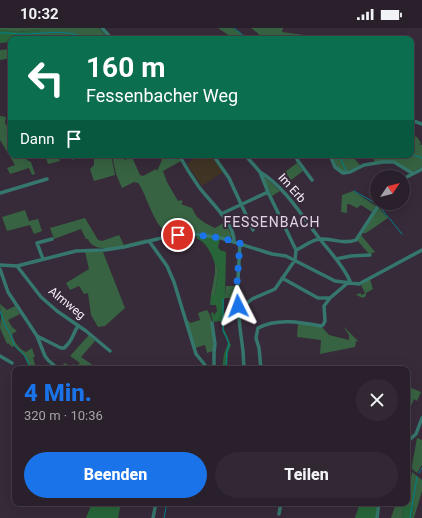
<!DOCTYPE html>
<html lang="de">
<meta charset="utf-8">
<style>
body{margin:0;font-family:Roboto,sans-serif;background:#312833;color:#f1f3f6;height:100vh;display:flex;flex-direction:column;font-size:15px;white-space:nowrap}
*{box-sizing:border-box;margin:0}
p{font-size:13px;color:#a5a3a9}
.icon{flex:none;width:22px;height:22px;fill:none;stroke:currentColor;stroke-width:2;stroke-linecap:round;stroke-linejoin:round}
.map{position:relative;flex:1;overflow:hidden}
.side{position:absolute;left:12px;top:338px;width:398px;height:140px;display:flex;flex-direction:column;background:#29202b;border-radius:8px;box-shadow:0 4px 16px #0002,0 0 0 1px #453e47}
.side>*{flex:none}
.hud{position:absolute;left:8px;top:8px;width:406px;height:122px;border-radius:8px;box-shadow:0 4px 16px #0002,0 0 0 1px #453e47;background:#0b6e4f;color:#fff;overflow:hidden}
.needle{width:26px;rotate:55deg}
.fabs{position:absolute;left:370px;top:142px;display:grid;gap:8px}
.fabs a{display:grid;place-items:center;width:40px;height:40px;border-radius:50%;background:#29202b;box-shadow:0 4px 16px #0002,0 0 0 1px #453e47;font-size:20px}
.pin{position:absolute;display:grid;place-items:center;width:34px;height:34px;color:#fff;margin:-17px;border:2px solid #fff;border-radius:50%;box-shadow:0 1px 4px #0007}
.me{position:absolute;width:44px;margin:-22px;rotate:357deg;stroke-linejoin:round;filter:drop-shadow(0 0 3px #0008)}
.turn{display:flex;align-items:center;gap:14px;height:84px;padding:0 12px;font-size:18px}
.turn .icon{width:52px;height:52px;stroke-width:2.5}
.turn b{display:block;font-size:28px;line-height:34px}
.then{display:flex;align-items:center;height:38px;padding:0 12px;background:#0003;gap:8px;font-size:15px}
.round{display:grid;place-items:center;flex:none;width:42px;height:42px;border-radius:21px;background:#312833}
.headline{display:flex;align-items:center;justify-content:space-between;height:68px;padding:0 12px}
h1{font-size:24px;font-weight:800;line-height:30px;color:#1a73e8}
.button{display:flex;gap:8px;margin-top:auto;padding:8px 12px}
.button a{flex:1;height:46px;border-radius:24px;background:#1a73e8;color:#fff;font-size:16px;font-weight:800;line-height:46px;text-align:center}
.button a+a{background:#312833;color:#f1f3f6}
.status{display:flex;justify-content:space-between;align-items:center;height:28px;padding:0 20px;background:#29202b;direction:ltr}
.status svg{height:11px;fill:currentColor}
.map>svg:first-child{display:block}
</style>
<div class="status"><b>10:32</b><svg viewBox="0 0 49 12"><path d="M0 12V9h3v3zM5 12V6h3v6zM10 12V3h3v9zM15 12V0h3v12zM26 1h20v11H26zM47 4h2v5h-2z"/></svg></div>
<div class="map">
<svg width="422" height="490" viewBox="0 0 422 490">
<rect width="100%" height="100%" fill="#372a39"/>
<path fill="#403525" d="M199,127H211L223,144L202,158L187,136Z"/>
<path fill="#376342" d="M0,0H99L109,11H13V8L16,7L41,5V2L16,4L0,2Z
M218,0H233L248,11H234Z
M251,0H283L282,4L304,7L303,11H261L257,10L259,6Z
M11,21V30L0,32V22Z
M0,88L6,89L5,95L11,105V127H24L27,132L31,134L35,146L32,147L29,140L10,146L7,140L15,137L0,112Z
M411,107L417,109L421,115L419,116L422,117V139L412,144L398,135L375,134L372,127H411Z
M45,127H59L60,128L72,127L74,132H73L70,128L59,130L60,133L48,136Z
M94,127H111L115,147L94,153L90,141L94,137Z
M112,127H122L125,132L132,129L140,147L143,148L156,141L157,143L162,132L158,127H177L181,133L163,143L167,154L178,173L181,172L183,174L181,176L192,180L197,189L205,195L215,200L225,194L232,208L231,210L229,211L196,204L187,205L185,201C180,202 174,204 169,204C155,203 146,164 138,155L134,154L122,160L116,146Z
M331,127H354L353,129L360,137C342,147 340,146 331,127Z
M297,135L303,143L291,152L285,144Z
M265,149L280,163L272,168L264,152V150Z
M353,163L376,178L372,184L361,177L357,180L349,176H347V185L341,184L342,167Z
M378,179L388,190L366,205H362Z
M25,182L29,193L38,191L42,203L34,206L30,197L7,203L2,189Z
M85,190L98,212L102,213L119,207L124,217L146,211V212C131,216 95,229 88,211H86L81,201L54,211L50,200Z
M361,207L375,224L369,226L357,212Z
M85,224H103L125,280L105,298L98,299L91,287L88,265L84,266L79,258L70,262L66,255L89,241Z
M215,237L219,239L215,267H211L215,245Z
M370,251L373,261L366,265V268L363,270L356,267L360,265L362,267L365,265L361,257Z
M226,258H236V270H225Z
M0,276L7,282L15,278L20,286L8,292L12,299L17,303L12,306C14,314 19,321 26,324L32,320L35,329H33L35,337H38L39,341H30L24,328L14,318L12,319L8,315L7,316L0,300L1,289Z
M207,282C215,292 213,311 213,323L207,325L205,317L195,320L187,293H189L190,295L200,292L198,285Z
M298,294L322,299L329,307L349,312V307L343,298L359,314L356,313L355,319L320,326L321,312L297,309Z
M89,307L95,313L81,329L94,338L90,341L59,340L65,335L71,339L73,336L77,338L80,335L70,328Z
M407,358L421,364L417,373L414,371L411,378L407,376Z
M417,410L422,412V437L417,445L412,441V437Z
M412,444L422,452V463L414,490H412L414,478L405,477L407,475Z
M396,475L404,476L402,489L404,490H391Z"/>
<path fill="#28663a" d="M0,2L16,4L41,2V5L16,7L13,8V11H11V14L0,15Z
M196,207L220,211L218,219L220,222L226,224L225,270L224,271V301L231,317L228,324L227,341H222L224,326L228,315L223,304L222,295L220,293L213,294L211,285L213,284L214,287L217,283L216,277H210L211,267H215L219,239L215,237C213,228 206,213 197,211Z
M92,475H121L118,490H86Z
M375,475H379L377,490H355L359,478Z
M404,476L414,478L412,490H402Z"/>
<g fill="none" stroke-linecap="round" stroke-linejoin="round">
<path stroke="#008491" stroke-width="1" d="M234,0L248,11
M0,5C7,4 14,6 22,6C48,6 64,0 88,11
M411,126L422,130
M168,127L171,132
M339,127L346,143
M354,163L377,176
M380,179L388,189
M389,190L402,206
M223,271V303L227,310L229,318L227,323L226,341
M0,283L5,297L11,307L14,317L25,328L31,341
M419,445L422,440
M164,490L167,475
M410,490L417,449"/>
<path stroke="#35776c" stroke-width="3.5" d="M102,0L112,11
M411,92L422,96
M179,127C185,138 192,149 199,159C209,173 235,195 234,214
M213,127L229,150L253,202
M295,127L298,133L312,152
M330,127L335,139L343,145L350,144L364,137L383,134H394L412,145
M260,144C285,159 302,188 319,210C330,224 343,237 350,253L330,270L324,278L325,293L323,297L321,298C300,294 277,290 258,300L256,310L259,320L261,341
M403,151L422,141
M0,165L47,151
M221,186L268,164
M149,213L167,238L174,254L196,326L205,337L207,341
M240,215L237,269L240,300L243,323L244,341
M296,222C303,219 313,211 320,211C332,210 344,217 356,212L380,175
M43,231L37,215L52,211
M336,231L351,228L370,227
M0,237L17,238L76,223L104,222L124,219L170,208L196,206L221,210L272,226L286,228L335,253L359,256L422,222
M17,238L41,269L57,283L86,303L110,323
M0,241L8,264L37,308L45,328L48,332L58,341
M282,250L318,270H330
M239,286L245,277L252,271L275,261L295,232L296,222L268,164L260,144L245,127
M212,295L215,316L214,324V341
M37,308L61,320H64C73,313 72,307 78,298
M0,328L12,335
M407,414L416,406L422,390
M279,486L281,475
M153,490L156,475
M377,490L379,475"/>
</g>
<g fill="none" stroke-linecap="round" stroke-linejoin="round">
<path stroke="#1a73e8" stroke-width="7" stroke-dasharray="0 12.6" d="M178,207C200,206 219,209 240,215L237,255L238,278"/>
</g>
<g text-anchor="middle" stroke-width="4" stroke-linejoin="round" paint-order="stroke">
<g font-size="12" fill="#f6eef8" stroke="#372a39">
<text transform="translate(292 160) rotate(48)" y="4">Im Erb</text>
<text transform="translate(67 275) rotate(39)" y="4">Almweg</text>
</g>
<g font-size="14" letter-spacing="1" fill="#e4d3e7" stroke="#372a39">
<text x="272" y="199">FESSENBACH</text>
</g>
</g>
</svg>
<div class="fabs">
<a><svg class="needle" viewBox="-14 -14 28 28"><path d="M0-13l5 13h-10z" fill="#e53935"/><path d="M0 13l5-13h-10z" fill="#a5a3a9"/></svg></a>
</div>
<div class="pin" style="left:178px;top:207px;background:#d93025"><svg class="icon" aria-label="arrive" viewBox="0 0 24 24"><path d="M6 21V4h12l-3 4 3 4H6"/></svg></div>
<svg class="me" style="left:238px;top:278px" viewBox="-20 -20 40 40"><path d="M0-17L14 15 0 8-14 15z" fill="#1a73e8" stroke="#fff" stroke-width="4"/></svg>
<div class="hud">
<div class="turn"><svg class="icon" aria-label="left" viewBox="0 0 24 24"><path d="M17 20v-9H6M10 6l-5 5 5 5"/></svg><div><b>160 m</b>Fessenbacher Weg</div></div>
<div class="then">Dann<svg class="icon" aria-label="arrive" viewBox="0 0 24 24"><path d="M6 21V4h12l-3 4 3 4H6"/></svg></div>
</div>
<section class="side">
<div class="headline"><div><h1>4 Min.</h1><p>320 m · 10:36</p></div><a class="round"><svg class="icon" aria-label="close" viewBox="0 0 24 24"><path d="M6 6l12 12M18 6L6 18"/></svg></a></div>
<div class="button"><a>Beenden</a><a>Teilen</a></div>
</section>
</div>
